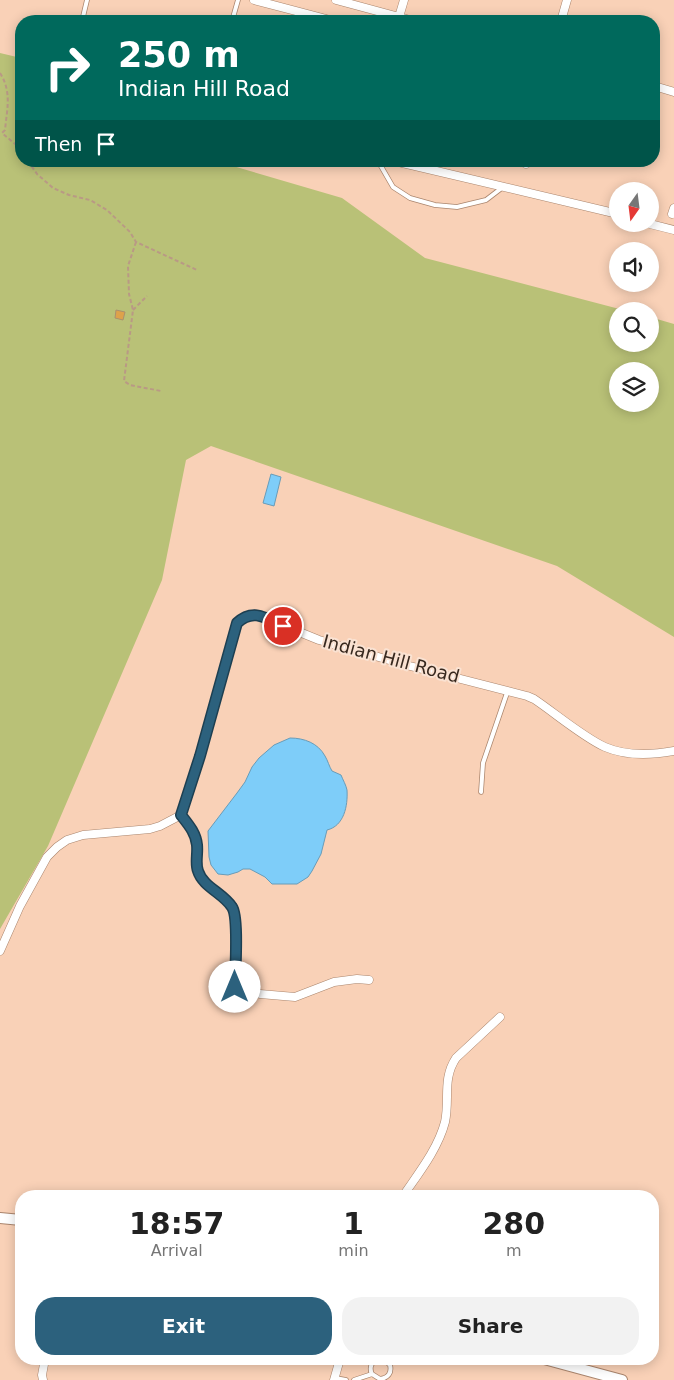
<!DOCTYPE html>
<style>
body{margin:0;font-family:"DejaVu Sans",sans-serif;background:#f2f2f2;color:#222;height:100vh;display:flex;flex-direction:column;font-size:19px;white-space:nowrap}
*{box-sizing:border-box;margin:0}
p{font-size:16px;color:#767676}
.icon{flex:none;width:28px;height:28px;fill:none;stroke:currentColor;stroke-width:2;stroke-linecap:round;stroke-linejoin:round}
.map{position:relative;flex:1;overflow:hidden}
.panel{position:absolute;left:15px;top:1190px;width:644px;height:175px;display:flex;flex-direction:column;background:#fff;border-radius:20px;box-shadow:0 2px 12px #0003}
.panel>*{flex:none}
.top-card{position:absolute;left:15px;top:15px;width:645px;height:152px;border-radius:20px;box-shadow:0 2px 12px #0003;background:#00695c;color:#fff;overflow:hidden}
.needle{width:32px;rotate:194deg}
.controls{position:absolute;left:609px;top:182px;display:grid;gap:10px}
.controls a{display:grid;place-items:center;width:50px;height:50px;border-radius:50%;background:#fff;box-shadow:0 2px 12px #0003;font-size:25px}
.pin{position:absolute;display:grid;place-items:center;width:42px;height:42px;color:#fff;margin:-21px;border:2px solid #fff;border-radius:50%;box-shadow:0 1px 5px #0007}
.me{position:absolute;width:55px;margin:-28px;rotate:0deg;stroke-linejoin:round;filter:drop-shadow(0 0 4px #0008)}
.turn{display:flex;align-items:center;gap:18px;height:105px;padding:0 20px;font-size:22px}
.turn .icon{width:65px;height:65px;stroke-width:2.5}
.turn b{display:block;font-size:35px;line-height:42px}
.then{display:flex;align-items:center;height:48px;padding:0 20px;background:#0003;gap:10px;font-size:19px}
.eta{display:flex;justify-content:space-evenly;align-items:center;height:85px;text-align:center}
.eta b{font-size:30px;font-weight:700;line-height:35px}
.primary-button{display:flex;gap:10px;margin-top:auto;padding:10px 20px}
.primary-button a{flex:1;height:58px;border-radius:20px;background:#2c617d;color:#fff;font-size:20px;font-weight:700;line-height:58px;text-align:center}
.primary-button a+a{background:#f2f2f2;color:#222}
.map>svg:first-child{display:block}
</style>
<div class="map">
<svg width="674" height="1380" viewBox="0 0 674 1380">
<rect width="100%" height="100%" fill="#f9d1b7"/>
<path fill="#b9c177" fill-rule="evenodd" d="M0,53L21,58V161H216L342,198L425,258L627,311H618V344H650V317L674,324V637L557,566L211,446L186,460L162,580L48,846L0,929ZM618,371H650V404H618Z"/>
<path fill="#7ecdf9" stroke="#699cb8" d="M271,474L281,477L274,506L263,503Z
M290,738C304,738 318,743 325,756C328,761 329,766 332,771L341,775C343,780 346,785 347,790C348,806 344,826 327,830L321,854L312,871L308,877L297,884H272L265,877L250,869H243L238,872L228,875L218,874L211,865L209,857L208,831L237,793L245,782L252,767L259,758L274,745Z"/>
<path fill="#dea24b" stroke="#aa906e" d="M116,310L125,312L123,320L115,318Z"/>
<g fill="none" stroke-linecap="round" stroke-linejoin="round">
<defs>
<path id="service" d="M82,21L87,0
M232,21L238,0
M378,161L393,187L410,198L435,205L457,207L486,200L503,187
M481,792L483,763L508,690
M244,1196V1194
M379,1359C371,1361 369,1368 372,1374L380,1379C388,1378 392,1373 390,1365L383,1359
M335,1378L346,1380
M354,1380L372,1374"/>
<path id="minor" d="M254,0L334,21
M336,0L414,21
M399,17L404,0
M561,21L567,0
M654,86L674,92
M394,161L618,214
M526,164V161
M672,214L674,208
M650,224L674,230
M181,815C188,824 197,834 198,846C198,855 195,864 198,873C204,888 225,895 234,909L235,921V987L260,994L295,997L334,982L357,979L369,980
M0,951L20,906L47,857L57,847L67,840L83,835L150,829L160,826L181,815L200,756L234,631L237,623L243,617L255,614L319,640L410,666L527,696L534,699C555,713 583,737 605,747C626,756 652,755 674,751
M403,1196C418,1174 438,1149 445,1122C450,1099 442,1079 456,1058L500,1017
M43,1380L42,1375L45,1359
M334,1380L340,1359"/>
<path id="tertiary" d="M0,1218L21,1220
M544,1359L622,1380"/>
</defs>
<use href="#service" stroke="#aa856d" stroke-width="5.5"/>
<use href="#minor" stroke="#aa856d" stroke-width="9"/>
<use href="#tertiary" stroke="#aa856d" stroke-width="12"/>
<path stroke="#b99985" stroke-width="2" stroke-dasharray="4 2.5" stroke-linecap="butt" d="M0,73C12,92 7,109 5,130L2,133L21,149
M28,161L37,174L53,188L69,195L90,200L107,210L130,232L136,242L197,270
M136,242L128,266L129,294L133,310L124,381L130,385L161,391
M133,310L147,296"/>
<use href="#service" stroke="#fff" stroke-width="4"/>
<use href="#minor" stroke="#fff" stroke-width="8"/>
<use href="#tertiary" stroke="#fff" stroke-width="10"/>
</g>
<g fill="none" stroke-linecap="round" stroke-linejoin="round">
<defs>
<path id="route" d="M235,987C235,972 239,917 232,907C223,893 203,887 198,871C195,863 198,854 197,845C196,833 188,824 181,815L200,756L237,623C253,608 266,618 283,626"/>
</defs>
<use href="#route" stroke="#1d3f51" stroke-width="12"/>
<use href="#route" stroke="#2c617d" stroke-width="9"/>
</g>
<g text-anchor="middle" stroke-width="4" stroke-linejoin="round" paint-order="stroke">
<g font-size="18" fill="#38291f" stroke="#fae2d2">
<text transform="translate(391 659) rotate(15)" y="6">Indian Hill Road</text>
</g>
</g>
</svg>
<div class="controls">
<a><svg class="needle" viewBox="-14 -14 28 28"><path d="M0-13l5 13h-10z" fill="#e53935"/><path d="M0 13l5-13h-10z" fill="#767676"/></svg></a>
<a><svg class="icon" aria-label="sound" viewBox="0 0 24 24"><path d="M4 9h4l5-4v14l-5-4H4zM17 9q2 3 0 6"/></svg></a>
<a><svg class="icon" aria-label="search" viewBox="0 0 24 24"><circle cx="10" cy="10" r="6"/><path d="M15 15l6 6"/></svg></a>
<a><svg class="icon" aria-label="layers" viewBox="0 0 24 24"><path d="M12 4l9 5-9 5-9-5zM3 14l9 5 9-5"/></svg></a>
</div>
<div class="pin" style="left:283px;top:626px;background:#d93025"><svg class="icon" aria-label="arrive" viewBox="0 0 24 24"><path d="M6 21V4h12l-3 4 3 4H6"/></svg></div>
<svg class="me" style="left:235px;top:987px" viewBox="-20 -20 40 40"><circle r="19" fill="#fff"/><path d="M0-13L10 11 0 6-10 11z" fill="#2c617d"/></svg>
<div class="top-card">
<div class="turn"><svg class="icon" aria-label="right" viewBox="0 0 24 24"><path d="M7 20v-9h11M14 6l5 5-5 5"/></svg><div><b>250 m</b>Indian Hill Road</div></div>
<div class="then">Then<svg class="icon" aria-label="arrive" viewBox="0 0 24 24"><path d="M6 21V4h12l-3 4 3 4H6"/></svg></div>
</div>
<section class="panel">
<div class="eta">
<div><b>18:57</b><p>Arrival</p></div>
<div><b>1</b><p>min</p></div>
<div><b>280</b><p>m</p></div>
</div>
<div class="primary-button"><a>Exit</a><a>Share</a></div>
</section>
</div>
